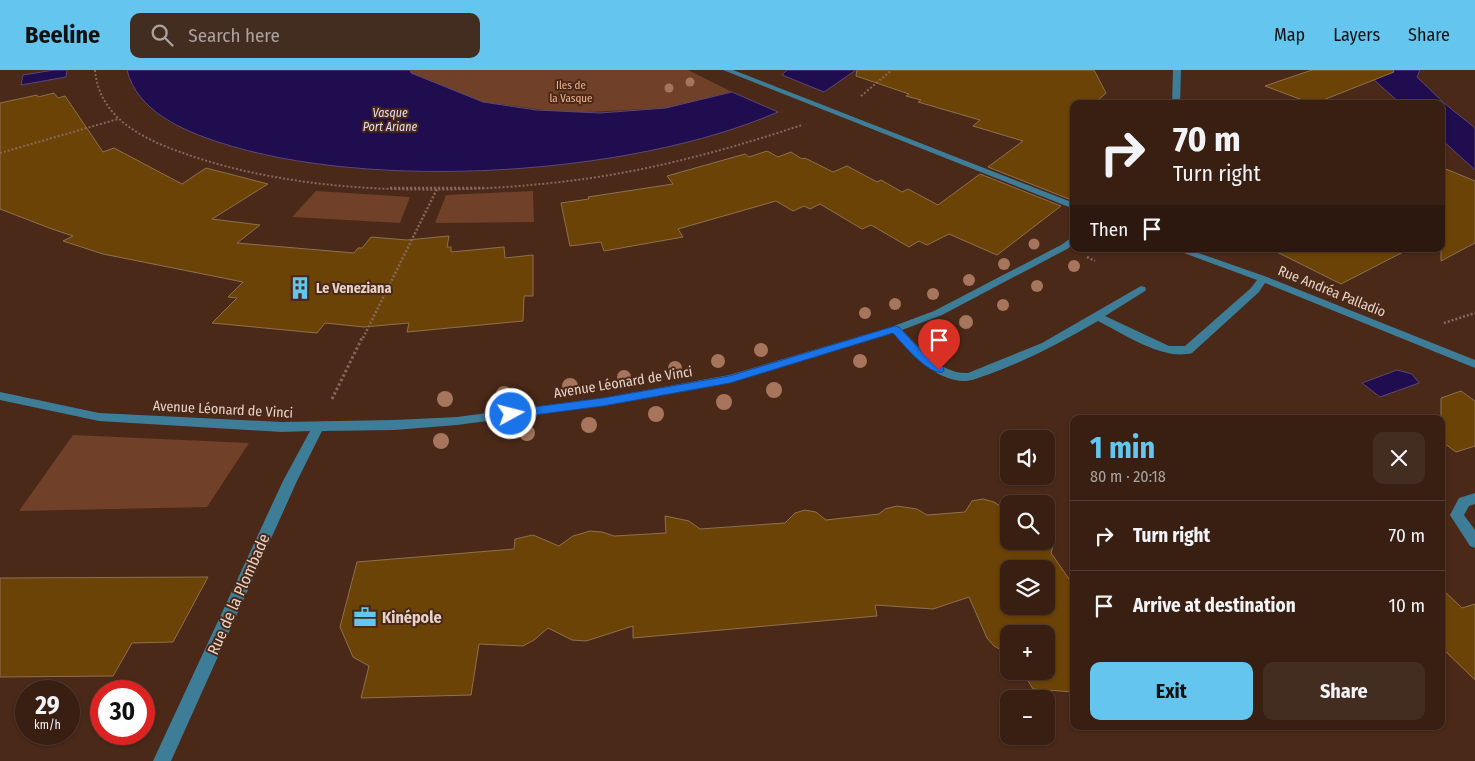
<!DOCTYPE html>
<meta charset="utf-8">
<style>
body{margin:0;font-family:"Fira Sans Condensed",sans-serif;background:#432c20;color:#f1f3f6;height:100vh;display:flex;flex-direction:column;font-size:19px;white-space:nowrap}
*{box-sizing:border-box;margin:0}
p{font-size:16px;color:#aba29f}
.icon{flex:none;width:28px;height:28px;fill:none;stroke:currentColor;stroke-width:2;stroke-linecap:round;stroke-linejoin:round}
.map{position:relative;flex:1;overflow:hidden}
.side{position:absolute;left:1070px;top:345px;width:375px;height:315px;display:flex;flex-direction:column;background:#381f12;border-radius:10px;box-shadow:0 1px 4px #0004,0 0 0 1px #523d32}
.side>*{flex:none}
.hud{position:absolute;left:1070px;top:30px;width:375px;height:152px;border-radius:10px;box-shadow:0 1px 4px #0004,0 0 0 1px #523d32;background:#381f12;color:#f1f3f6;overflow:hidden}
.tools{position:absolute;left:1000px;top:360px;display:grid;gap:10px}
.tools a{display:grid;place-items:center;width:55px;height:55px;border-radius:10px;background:#381f12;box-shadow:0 1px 4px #0004,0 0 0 1px #523d32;font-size:25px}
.speed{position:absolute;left:15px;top:610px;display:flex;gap:10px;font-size:25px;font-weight:700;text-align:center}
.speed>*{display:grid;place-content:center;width:65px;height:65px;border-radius:50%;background:#381f12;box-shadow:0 1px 4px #0004,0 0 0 1px #523d32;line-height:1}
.speed small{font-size:12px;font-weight:400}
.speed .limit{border:8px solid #d22;background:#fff;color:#111}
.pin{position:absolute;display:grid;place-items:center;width:42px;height:42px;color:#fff;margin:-51px -21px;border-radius:50% 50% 50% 0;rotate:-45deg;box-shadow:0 0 5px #0007}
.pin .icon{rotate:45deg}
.me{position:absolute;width:55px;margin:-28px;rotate:83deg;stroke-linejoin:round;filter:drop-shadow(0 0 4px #0008)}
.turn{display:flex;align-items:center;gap:18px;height:105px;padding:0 20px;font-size:22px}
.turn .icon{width:65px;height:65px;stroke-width:2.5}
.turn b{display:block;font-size:35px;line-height:42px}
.then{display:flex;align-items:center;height:48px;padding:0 20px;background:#0003;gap:10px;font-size:19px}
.round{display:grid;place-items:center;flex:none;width:52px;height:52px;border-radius:10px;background:#432c20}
.head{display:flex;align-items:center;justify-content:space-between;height:85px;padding:0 20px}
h1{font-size:30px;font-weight:700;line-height:38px;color:#64c5ee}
.cta{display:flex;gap:10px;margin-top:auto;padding:10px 20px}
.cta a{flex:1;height:58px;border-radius:10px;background:#64c5ee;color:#111;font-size:20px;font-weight:700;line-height:58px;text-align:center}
.cta a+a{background:#432c20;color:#f1f3f6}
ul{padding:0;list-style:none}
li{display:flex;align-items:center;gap:15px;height:70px;padding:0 20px;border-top:1px solid #523d32}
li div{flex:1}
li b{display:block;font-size:19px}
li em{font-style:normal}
header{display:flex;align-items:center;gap:30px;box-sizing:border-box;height:70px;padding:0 25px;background:#64c5ee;color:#111}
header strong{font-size:24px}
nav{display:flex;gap:28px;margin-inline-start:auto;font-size:18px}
.search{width:350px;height:45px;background:#432c20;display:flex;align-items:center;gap:12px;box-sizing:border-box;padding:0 18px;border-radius:10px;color:#aba29f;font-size:19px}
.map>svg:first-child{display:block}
</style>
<header>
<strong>Beeline</strong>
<div class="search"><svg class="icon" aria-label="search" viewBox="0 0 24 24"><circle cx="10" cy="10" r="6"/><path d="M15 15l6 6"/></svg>Search here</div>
<nav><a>Map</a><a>Layers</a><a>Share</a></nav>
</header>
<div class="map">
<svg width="1475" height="691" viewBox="0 0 1475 691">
<rect width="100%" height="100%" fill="#4a2918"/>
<path fill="#704128" d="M410,0H688L732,22L666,38L568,43L483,32L411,3Z
M316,121L410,127L400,153L292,147Z
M533,121L534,152L435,153L446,125Z
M73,365L249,373L207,437L19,441Z"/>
<path fill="#200d4f" stroke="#5c4873" d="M54,0H67L66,7L21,15L23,5Z
M127,0H410L411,3L483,32L536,40L600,43L666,38L732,22L778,42C631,106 370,122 218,72C182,60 137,41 127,0Z
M787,0H856L824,22L782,5Z
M1363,0H1420L1417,7L1444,33L1475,58V100L1441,69V34H1401Z
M1397,300L1412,304L1419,313L1380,327L1362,313Z"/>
<path fill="#6c4306" stroke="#8d7051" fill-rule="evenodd" d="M857,0H1094L1106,23L1094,34H1074V126L1069,129L988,97L1023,71L973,56L980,50L918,32L921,30L906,26L909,24L856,6Z
M1312,0H1393L1394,2L1313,34L1265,16Z
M54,23L58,28L65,26L103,82L114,78L182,114L206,98L268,114L212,149L260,155L237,173L354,183L358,178H362L371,167L407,170L449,166L447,177H451V182L504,177L505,188L533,185V226H524L523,251L407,262L409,253L364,257L325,253L317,263L212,253L237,228L228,227L243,212L103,184L63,171L73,166L52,159L0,139V33L37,25L38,27Z
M767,81L778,87L791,82L802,89L805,88L833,102L847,96L877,112L881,110L902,122L908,119L938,135L980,104L1061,136L997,185L949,164L927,175L919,171L909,177L871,155L862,159L820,134L810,139L804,136L793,141L776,131L678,159L683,167L604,181L601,172L570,176L561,133L589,129L588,127L673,114L667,106L745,84L749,87Z
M1441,97L1475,111V173L1441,191Z
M1271,179H1409L1341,214Z
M1461,321L1475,331V376L1456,382L1441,371V328Z
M983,429L994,432L1003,438H1009V471H1046L1047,435L1055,470L1051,483L1074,516V622L1033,619L1022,601H1046V564H1009V584L994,576L987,568L969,527L933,539L875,535L877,546L633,568V556L586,571L572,570L548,558L534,570L523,576L479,574L471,625L361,628L369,596L353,587L340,557L357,492L514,479L515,469L533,465L559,476L573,466L590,461L602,462L614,466L666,463L665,446L689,451L700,459L785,453L795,443L805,440L816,442L826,450L879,444L885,439L897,436L917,439L927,445L965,442L972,431ZM1009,499H1046V536H1009Z
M208,507L173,572L132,573L113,606L0,607V508Z
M1441,518L1462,538L1475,534V610L1441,577Z"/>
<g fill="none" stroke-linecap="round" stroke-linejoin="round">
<path stroke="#846859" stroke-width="2" stroke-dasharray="2 2" stroke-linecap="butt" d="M95,0C99,48 143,69 183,83C305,127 465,126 591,108C664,97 733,78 802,55
M861,26L892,0
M0,83L118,49"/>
<path stroke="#846859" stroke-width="2.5" stroke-dasharray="2 2" stroke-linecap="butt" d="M390,118H486
M1087,187L1095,191
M1444,253L1475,243
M363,268L437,119"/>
<path stroke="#846859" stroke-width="3" stroke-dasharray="2.5 2.5" stroke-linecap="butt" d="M332,329L363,266"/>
<path fill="#3e7d98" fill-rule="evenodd" d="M723,0H733L1074,133V139Z
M1173,0H1181L1180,34H1172Z
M1074,166V174L1067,179L942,245L902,260C919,277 942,305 968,303L1042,273L1141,216L1145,217L1146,219L1145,221L1105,246L1169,276H1185L1251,218L1257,210L1173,179H1187L1267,207L1475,290V298L1265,213L1259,222L1192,283C1163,291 1124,264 1098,251C1062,272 1026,291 987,305C980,307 972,311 965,311C935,311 911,283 893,263L730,313L603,336L457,355L394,360L322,361L297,411L171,691H153L283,411L310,361L282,362L99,351L0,330V322L99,343L282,352L394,350L457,347L603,328L729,305L891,257L934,241L1061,175Z
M1475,423V434L1469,436L1464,445L1475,460V478L1470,476L1450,445L1459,428Z"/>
</g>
<g fill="#a6755c">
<circle cx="690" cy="12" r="4.5"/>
<circle cx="669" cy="18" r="4.5"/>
<circle cx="1034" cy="174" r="5.5"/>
<circle cx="1004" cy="194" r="6"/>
<circle cx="1074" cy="196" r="6"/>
<circle cx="969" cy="210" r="6"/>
<circle cx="1037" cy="216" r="6"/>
<circle cx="933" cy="224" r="6"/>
<circle cx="895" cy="234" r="6"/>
<circle cx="1003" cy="235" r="6"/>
<circle cx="865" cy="243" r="6"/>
<circle cx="966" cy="252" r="7"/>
<circle cx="761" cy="280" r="7"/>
<circle cx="718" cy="291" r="7"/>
<circle cx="860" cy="291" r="7"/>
<circle cx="675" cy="298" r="7"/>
<circle cx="624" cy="307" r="7"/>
<circle cx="570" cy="316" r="8"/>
<circle cx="774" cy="320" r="8"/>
<circle cx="504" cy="324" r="8"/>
<circle cx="445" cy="329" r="8"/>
<circle cx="724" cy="332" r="8"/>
<circle cx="656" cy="344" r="8"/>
<circle cx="589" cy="355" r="8"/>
<circle cx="527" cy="363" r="8"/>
<circle cx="441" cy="371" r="8"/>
</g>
<path fill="#1a73e8" stroke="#114b97" d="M895,256L899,257L921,281L943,297L944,300L943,302C929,306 902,273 893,263L730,313L603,336L511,348L506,344L511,340L603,328L729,306Z"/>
<defs>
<symbol id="building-bare" viewBox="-9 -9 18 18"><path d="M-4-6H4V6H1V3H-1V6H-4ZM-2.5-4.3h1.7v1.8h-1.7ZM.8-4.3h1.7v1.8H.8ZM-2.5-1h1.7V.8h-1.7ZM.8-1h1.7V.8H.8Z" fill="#64c5ee" stroke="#4a2918" stroke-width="2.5" paint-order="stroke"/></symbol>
<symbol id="office-bare" viewBox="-9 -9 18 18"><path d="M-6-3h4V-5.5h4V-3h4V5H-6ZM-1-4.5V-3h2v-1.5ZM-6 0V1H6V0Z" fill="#64c5ee" stroke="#4a2918" stroke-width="2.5" paint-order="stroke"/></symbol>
</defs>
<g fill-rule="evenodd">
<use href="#building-bare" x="284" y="202" width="32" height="32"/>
<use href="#office-bare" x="349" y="531" width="32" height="32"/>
</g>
<g text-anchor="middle" stroke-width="4" stroke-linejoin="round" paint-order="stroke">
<g font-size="11" fill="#f1b393" stroke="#4a2918">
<text x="571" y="19">Iles de<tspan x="571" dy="13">la Vasque</tspan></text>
</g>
<g font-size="12" font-style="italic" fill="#e1e0f5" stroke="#4a2918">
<text x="390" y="47">Vasque<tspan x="390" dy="14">Port Ariane</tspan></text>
</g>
<g font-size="14" font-weight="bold" fill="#e7d2c7" stroke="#4a2918" text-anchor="start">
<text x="316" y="223">Le Veneziana</text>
</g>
<g font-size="14" fill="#e7d2c7" stroke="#4a2918">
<text transform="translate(1332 221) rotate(22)" y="5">Rue Andréa Palladio</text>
<text transform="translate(623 312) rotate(-9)" y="5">Avenue Léonard de Vinci</text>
<text transform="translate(223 339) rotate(3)" y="5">Avenue Léonard de Vinci</text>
</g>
<g font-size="16" fill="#e7d2c7" stroke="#4a2918">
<text transform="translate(238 524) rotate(-66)" y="6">Rue de la Plombade</text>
</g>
<g font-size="16" font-weight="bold" fill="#e7d2c7" stroke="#4a2918" text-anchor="start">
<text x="382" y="553">Kinépole</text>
</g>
</g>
</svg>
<div class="tools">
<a><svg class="icon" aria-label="sound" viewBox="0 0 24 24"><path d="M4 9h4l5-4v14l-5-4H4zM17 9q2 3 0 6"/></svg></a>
<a><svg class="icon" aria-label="search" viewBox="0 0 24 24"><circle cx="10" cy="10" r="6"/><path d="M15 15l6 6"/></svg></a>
<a><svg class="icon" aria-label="layers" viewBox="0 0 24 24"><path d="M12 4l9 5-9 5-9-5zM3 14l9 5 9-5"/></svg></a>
<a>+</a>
<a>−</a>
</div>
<div class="speed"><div>29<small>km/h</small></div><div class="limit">30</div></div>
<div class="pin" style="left:939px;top:300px;background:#d93025"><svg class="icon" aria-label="arrive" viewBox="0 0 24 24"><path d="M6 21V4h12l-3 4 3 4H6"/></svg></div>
<svg class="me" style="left:511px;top:344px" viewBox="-20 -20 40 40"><circle r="17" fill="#1a73e8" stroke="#fff" stroke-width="3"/><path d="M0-11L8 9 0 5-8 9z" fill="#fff"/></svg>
<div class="hud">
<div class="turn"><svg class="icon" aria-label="right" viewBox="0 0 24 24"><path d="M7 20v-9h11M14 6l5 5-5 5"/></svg><div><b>70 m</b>Turn right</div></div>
<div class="then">Then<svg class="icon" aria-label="arrive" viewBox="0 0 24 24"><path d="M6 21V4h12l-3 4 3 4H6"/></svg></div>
</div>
<section class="side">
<div class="head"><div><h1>1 min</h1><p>80 m · 20:18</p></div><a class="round"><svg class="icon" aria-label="close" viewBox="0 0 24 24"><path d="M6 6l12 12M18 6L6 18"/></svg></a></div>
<ul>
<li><svg class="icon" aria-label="right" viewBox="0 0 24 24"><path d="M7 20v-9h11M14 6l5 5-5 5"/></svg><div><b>Turn right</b></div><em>70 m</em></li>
<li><svg class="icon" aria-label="arrive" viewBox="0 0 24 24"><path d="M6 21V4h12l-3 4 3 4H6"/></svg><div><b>Arrive at destination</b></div><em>10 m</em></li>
</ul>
<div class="cta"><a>Exit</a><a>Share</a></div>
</section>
</div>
